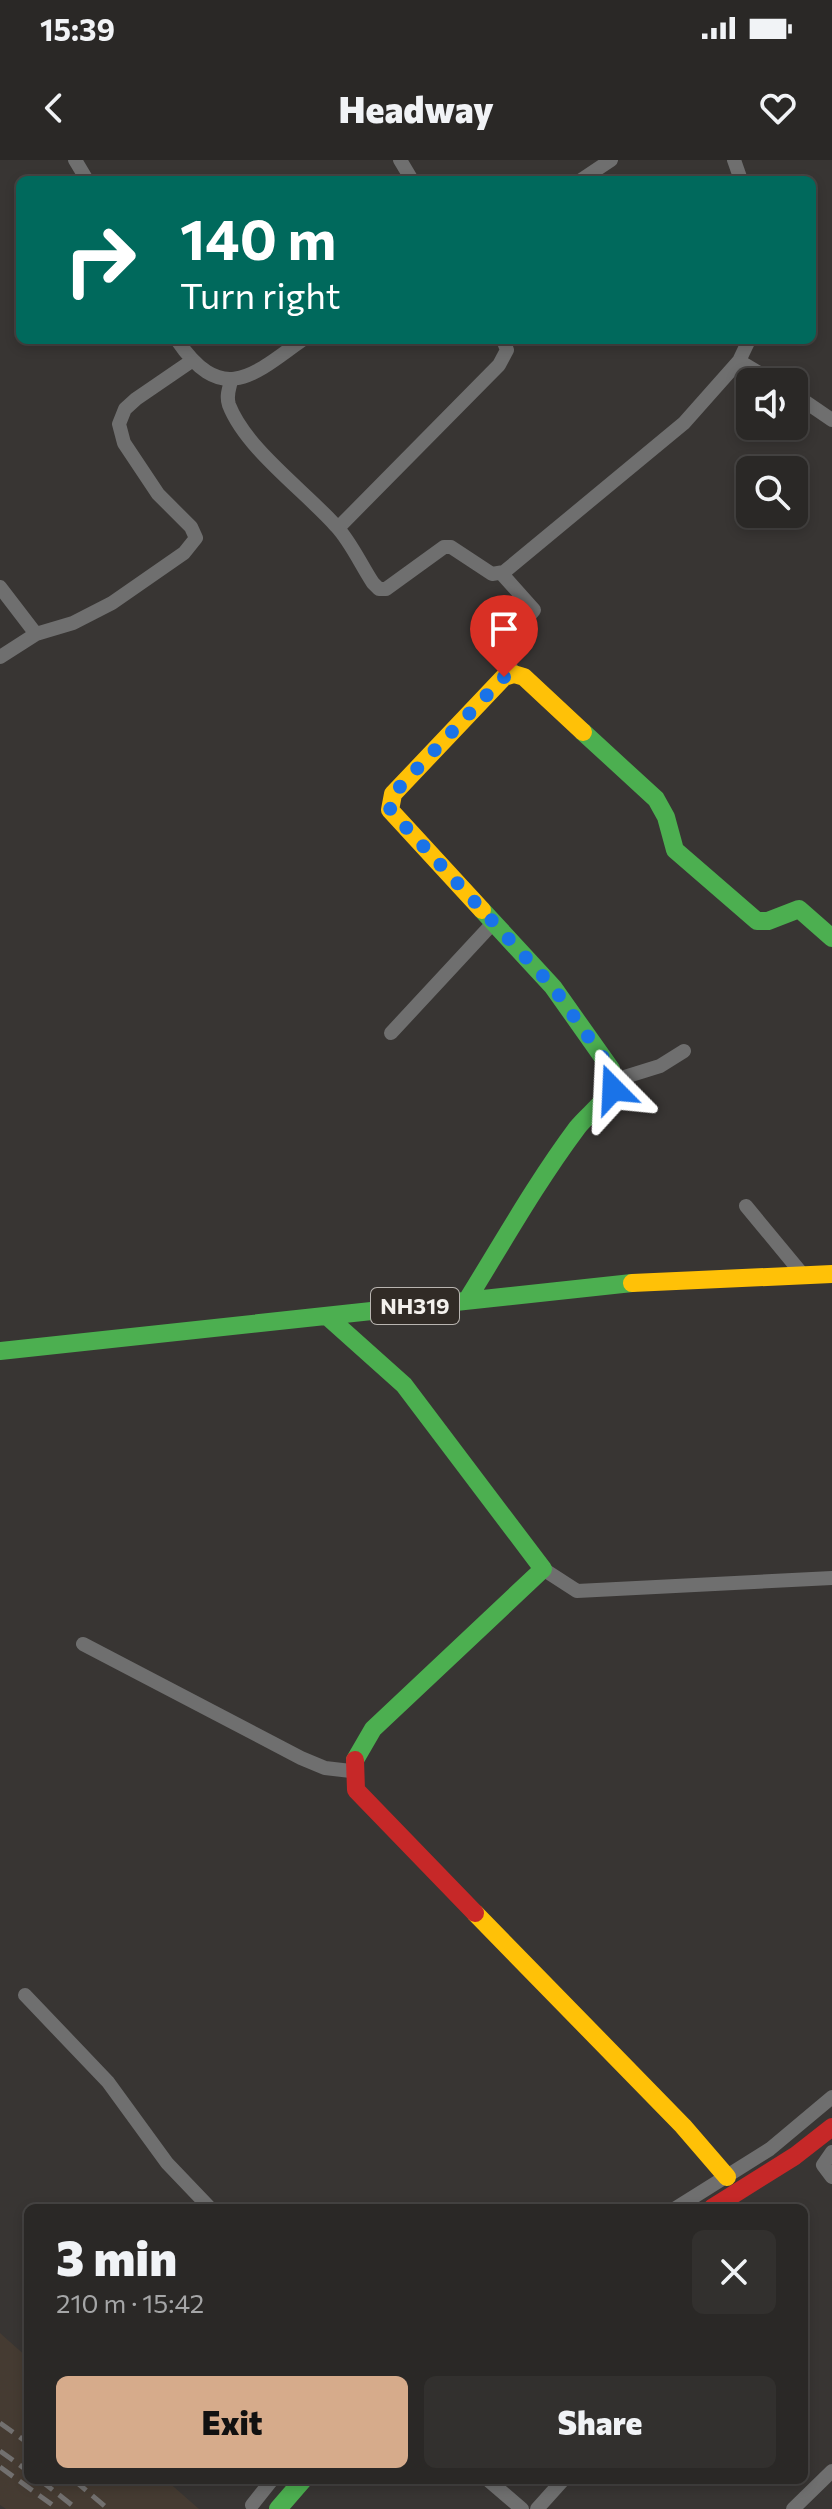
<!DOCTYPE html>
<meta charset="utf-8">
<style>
body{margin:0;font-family:Commissioner,sans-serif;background:#32302e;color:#f1f3f6;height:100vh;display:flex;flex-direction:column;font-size:30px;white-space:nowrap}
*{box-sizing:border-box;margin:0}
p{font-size:26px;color:#a5a6a7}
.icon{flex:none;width:44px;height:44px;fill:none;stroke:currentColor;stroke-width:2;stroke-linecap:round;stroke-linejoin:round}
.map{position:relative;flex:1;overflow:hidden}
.drawer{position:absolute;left:24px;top:2044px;width:784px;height:280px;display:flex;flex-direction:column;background:#2a2826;border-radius:12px;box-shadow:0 4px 12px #0003,0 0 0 2px #464443}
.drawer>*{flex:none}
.guide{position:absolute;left:16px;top:16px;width:800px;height:168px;border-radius:12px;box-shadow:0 4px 12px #0003,0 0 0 2px #464443;background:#00695c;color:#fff;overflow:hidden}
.buttons{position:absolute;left:736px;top:208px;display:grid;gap:16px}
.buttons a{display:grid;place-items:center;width:72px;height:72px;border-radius:12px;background:#2a2826;box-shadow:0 4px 12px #0003,0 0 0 2px #464443;font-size:40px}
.pin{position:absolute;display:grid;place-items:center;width:68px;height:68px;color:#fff;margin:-82px -34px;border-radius:50% 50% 50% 0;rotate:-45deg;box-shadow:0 0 8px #0007}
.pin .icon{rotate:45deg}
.me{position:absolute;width:88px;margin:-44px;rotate:339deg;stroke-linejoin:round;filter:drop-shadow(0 0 6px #0008)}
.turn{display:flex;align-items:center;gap:28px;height:168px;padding:0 32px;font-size:36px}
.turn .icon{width:104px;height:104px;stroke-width:2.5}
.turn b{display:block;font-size:56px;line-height:68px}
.round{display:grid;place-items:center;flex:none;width:84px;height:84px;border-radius:12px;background:#32302e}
.overview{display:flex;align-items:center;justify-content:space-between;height:136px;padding:0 32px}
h1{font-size:48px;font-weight:800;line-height:60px}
.primary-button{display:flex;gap:16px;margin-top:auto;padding:16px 32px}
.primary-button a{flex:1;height:92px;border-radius:12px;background:#d6ab8b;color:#111;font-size:32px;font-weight:800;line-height:92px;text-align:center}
.primary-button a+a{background:#32302e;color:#f1f3f6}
.status{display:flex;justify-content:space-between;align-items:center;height:56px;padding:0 40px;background:#2a2826;direction:ltr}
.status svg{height:22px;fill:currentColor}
header{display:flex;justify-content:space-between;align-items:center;height:104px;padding:0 32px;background:#2a2826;font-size:36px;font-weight:800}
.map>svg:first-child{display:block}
</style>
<div class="status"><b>15:39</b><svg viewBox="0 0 49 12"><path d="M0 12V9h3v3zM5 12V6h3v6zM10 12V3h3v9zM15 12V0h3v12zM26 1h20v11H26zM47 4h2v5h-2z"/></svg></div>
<header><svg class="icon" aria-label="back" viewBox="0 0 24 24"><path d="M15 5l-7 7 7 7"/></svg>Headway<svg class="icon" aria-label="heart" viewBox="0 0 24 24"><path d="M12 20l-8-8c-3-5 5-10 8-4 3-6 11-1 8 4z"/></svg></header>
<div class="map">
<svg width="832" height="2349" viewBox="0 0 832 2349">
<rect width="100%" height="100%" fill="#383533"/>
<path fill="#453b32" d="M0,2173L28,2198V2320H166L199,2349H6L0,2345Z"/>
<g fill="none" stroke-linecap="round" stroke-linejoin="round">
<path stroke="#6f6f6f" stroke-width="14" d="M75,0L87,20
M400,0L412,20
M734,0L741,20
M581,20L611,0
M177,180C221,245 252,217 302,180
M739,201L774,222
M231,221C229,229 226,236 229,245C246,289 305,331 336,366C351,382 361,405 373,423L379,429H386L444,387H451L492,414L504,412L684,263L739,201L749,180
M794,234L832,260
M338,368L499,205L507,190L503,180
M501,413L534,450L502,489L514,514
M0,427L36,474
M0,497L36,474L73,463L112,443L184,393L196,378L191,367L158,334L124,283L119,264L125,249L136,239L193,200
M391,873L494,762
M615,920L660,906L684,891
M746,1046L803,1115
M543,1409L577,1431L832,1418
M83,1484L301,1598L325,1608L351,1611
M25,1835L108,1922L167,2003L210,2048
M832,1992L823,2005L832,2017
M676,2048L770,1989L832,1937
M488,2320L522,2349
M252,2345L272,2320
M537,2349L563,2320
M793,2349L832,2311"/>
<path stroke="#4caf50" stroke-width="18" d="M583,572L656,639L666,657L675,690L757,761H768L799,749L832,778
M467,1140C503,1082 536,1023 577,968C591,950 620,934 611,909L553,827L482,750
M328,1157L404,1225L543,1409L373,1569L355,1600
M0,1191L632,1123
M278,2349L303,2320"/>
<path stroke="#ffc107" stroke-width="18" d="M482,750L390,650L393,634L504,517L514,514L524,517L583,572
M632,1123L832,1114
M475,1753L683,1966L727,2017"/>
<path stroke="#c62828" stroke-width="18" d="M355,1600L356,1630L475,1753
M712,2048L795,1996L832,1967"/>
<path stroke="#72706f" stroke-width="5" stroke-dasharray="16 8" stroke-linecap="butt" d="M0,2263L28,2283
M0,2291L28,2311
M0,2307L58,2349
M40,2320L77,2349
M74,2320L108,2349"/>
</g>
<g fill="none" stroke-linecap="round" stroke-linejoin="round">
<path stroke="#1a73e8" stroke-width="14" stroke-dasharray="0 25.2" d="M504,517L393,634L390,650L553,827L611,909L615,920L613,929"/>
</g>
<g text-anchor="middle" stroke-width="8" stroke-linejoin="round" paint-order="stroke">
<rect fill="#312b26" stroke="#b9b5b1" stroke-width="2" x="371" y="1128" width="88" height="36" rx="6"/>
<g font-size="22" font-weight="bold" fill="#f3f0ec">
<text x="415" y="1154">NH319</text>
</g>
</g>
</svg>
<div class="buttons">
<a><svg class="icon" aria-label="sound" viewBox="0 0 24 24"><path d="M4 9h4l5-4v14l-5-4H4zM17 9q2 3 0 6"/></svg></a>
<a><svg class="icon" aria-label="search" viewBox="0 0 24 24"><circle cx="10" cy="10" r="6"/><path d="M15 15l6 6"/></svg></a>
</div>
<div class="pin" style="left:504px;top:517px;background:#d93025"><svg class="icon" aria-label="arrive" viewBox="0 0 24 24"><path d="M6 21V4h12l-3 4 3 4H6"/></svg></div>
<svg class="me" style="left:613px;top:929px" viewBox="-20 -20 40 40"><path d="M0-17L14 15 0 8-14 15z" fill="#1a73e8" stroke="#fff" stroke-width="4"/></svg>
<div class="guide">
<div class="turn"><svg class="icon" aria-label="right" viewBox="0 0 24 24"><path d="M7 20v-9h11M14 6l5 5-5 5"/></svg><div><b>140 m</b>Turn right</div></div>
</div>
<section class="drawer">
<div class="overview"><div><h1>3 min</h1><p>210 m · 15:42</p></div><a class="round"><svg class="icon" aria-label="close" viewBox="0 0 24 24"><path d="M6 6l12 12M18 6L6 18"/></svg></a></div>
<div class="primary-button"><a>Exit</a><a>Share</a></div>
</section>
</div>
